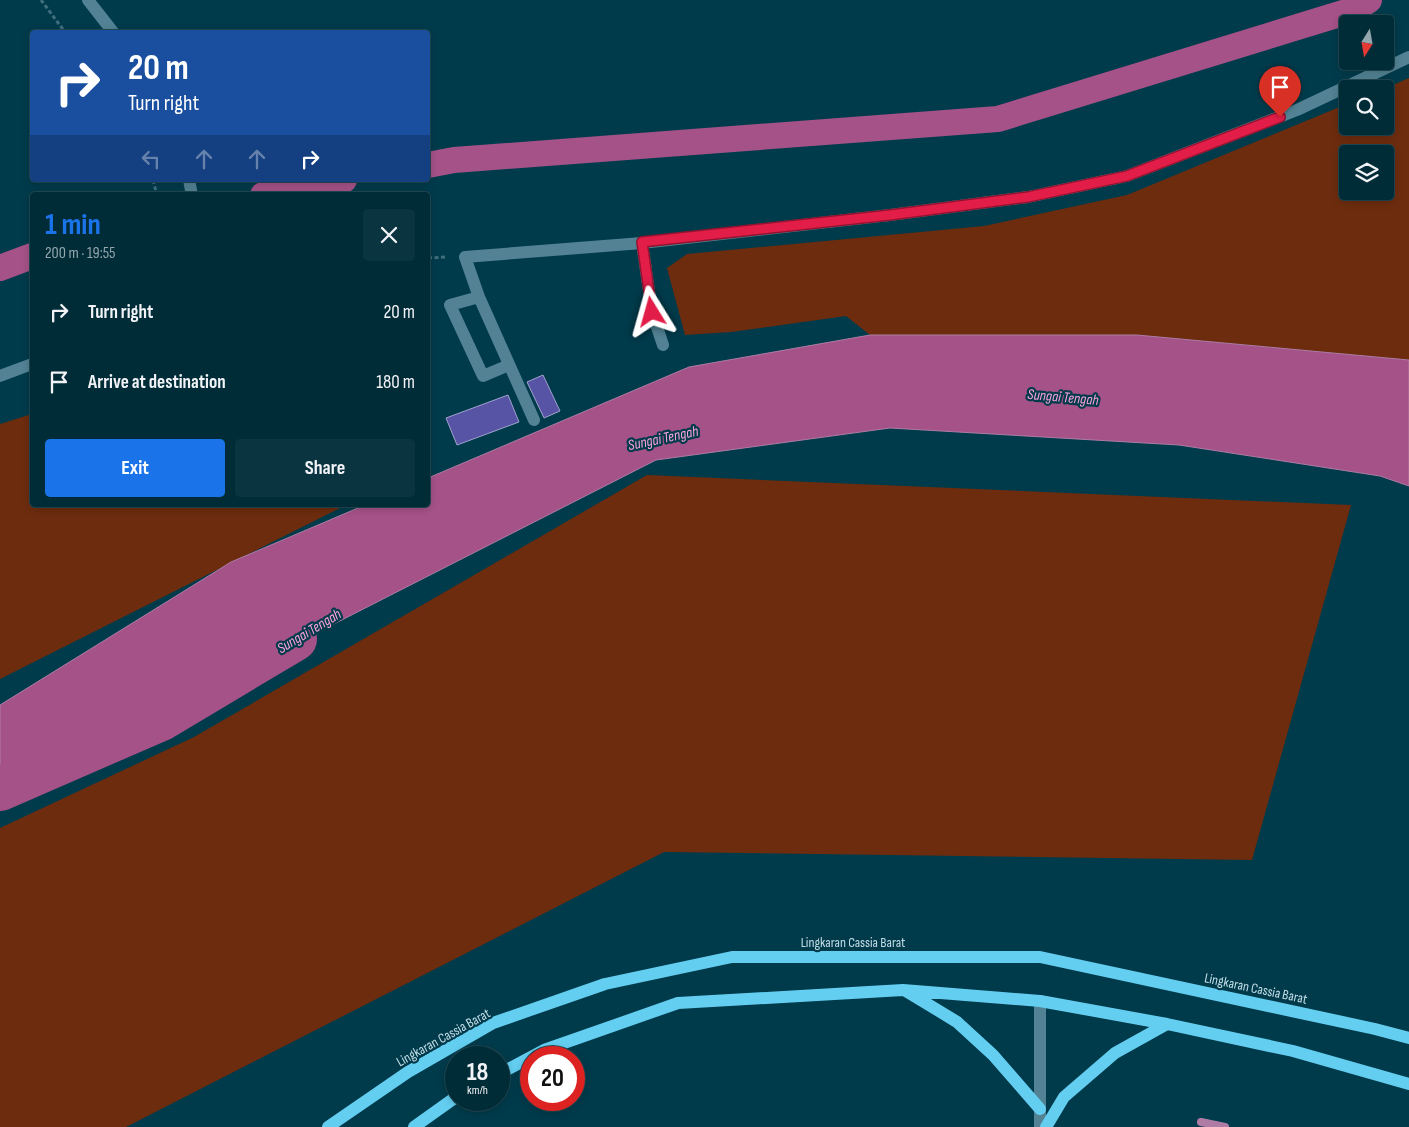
<!DOCTYPE html>
<meta charset="utf-8">
<style>
body{margin:0;font-family:"Sofia Sans Condensed",sans-serif;background:#0a3440;color:#f1f3f6;height:100vh;display:flex;flex-direction:column;font-size:19px;white-space:nowrap}
*{box-sizing:border-box;margin:0}
p{font-size:16px;color:#95a7ae}
.icon{flex:none;width:28px;height:28px;fill:none;stroke:currentColor;stroke-width:2;stroke-linecap:round;stroke-linejoin:round}
.map{position:relative;flex:1;overflow:hidden}
.drawer{position:absolute;left:30px;top:192px;width:400px;height:315px;display:flex;flex-direction:column;background:#002c38;border-radius:5px;box-shadow:0 2px 8px #0003,0 0 0 1px #224853}
.drawer>*{flex:none}
.hud{position:absolute;left:30px;top:30px;width:400px;height:152px;border-radius:5px;box-shadow:0 2px 8px #0003,0 0 0 1px #224853;background:#1a4fa0;color:#fff;overflow:hidden}
.needle{width:32px;rotate:191deg}
.fabs{position:absolute;left:1339px;top:15px;display:grid;gap:10px}
.fabs a{display:grid;place-items:center;width:55px;height:55px;border-radius:5px;background:#002c38;box-shadow:0 2px 8px #0003,0 0 0 1px #224853;font-size:25px}
.speed{position:absolute;left:445px;top:1046px;display:flex;gap:10px;font-size:25px;font-weight:700;text-align:center}
.speed>*{display:grid;place-content:center;width:65px;height:65px;border-radius:50%;background:#002c38;box-shadow:0 2px 8px #0003,0 0 0 1px #224853;line-height:1}
.speed small{font-size:12px;font-weight:400}
.speed .limit{border:8px solid #d22;background:#fff;color:#111}
.pin{position:absolute;display:grid;place-items:center;width:42px;height:42px;color:#fff;margin:-51px -21px;border-radius:50% 50% 50% 0;rotate:-45deg;box-shadow:0 0 5px #0007}
.pin .icon{rotate:45deg}
.me{position:absolute;width:55px;margin:-28px;rotate:352deg;stroke-linejoin:round;filter:drop-shadow(0 0 4px #0008)}
.turn{display:flex;align-items:center;gap:18px;height:105px;padding:0 15px;font-size:22px}
.turn .icon{width:65px;height:65px;stroke-width:2.5}
.turn b{display:block;font-size:35px;line-height:42px}
.lanes{display:flex;align-items:center;height:48px;padding:0 15px;background:#0003;justify-content:center;gap:25px;direction:ltr}
.lanes .off{opacity:.35}
.round{display:grid;place-items:center;flex:none;width:52px;height:52px;border-radius:5px;background:#0a3440}
.overview{display:flex;align-items:center;justify-content:space-between;height:85px;padding:0 15px}
h1{font-size:30px;font-weight:700;line-height:38px;color:#1a73e8}
.action{display:flex;gap:10px;margin-top:auto;padding:10px 15px}
.action a{flex:1;height:58px;border-radius:5px;background:#1a73e8;color:#fff;font-size:20px;font-weight:700;line-height:58px;text-align:center}
.action a+a{background:#0a3440;color:#f1f3f6}
ul{padding:0;list-style:none}
li{display:flex;align-items:center;gap:15px;height:70px;padding:0 15px}
li div{flex:1}
li b{display:block;font-size:19px}
li em{font-style:normal}
.map>svg:first-child{display:block}
</style>
<div class="map">
<svg width="1409" height="1127" viewBox="0 0 1409 1127">
<rect width="100%" height="100%" fill="#003b4b"/>
<path fill="#6d2c0e" fill-rule="evenodd" d="M1409,78V360L1137,335H870L846,316L731,332L685,335L667,268L687,254L984,226L1127,195L1347,104L1348,126H1385L1384,89ZM1348,154H1385V191H1348Z
M32,414V505H346L0,679V424Z
M647,475L1351,505L1252,860L664,852L126,1127H0V828L194,737Z"/>
<path fill="#a55288" stroke="#ae7ca4" d="M870,335H1137L1409,360V486L1380,476L1179,445L890,428L656,460L0,794V705L231,562L365,505H428V478L689,367Z"/>
<g fill="none" stroke-linecap="round" stroke-linejoin="round">
<path stroke="#ae7ca4" stroke-width="8" d="M1201,1122L1225,1127"/>
<path stroke="#a55288" stroke-width="26" d="M428,165L454,160L998,119L1356,9L1369,0
M263,195L344,180
M0,268L32,256"/>
<path stroke="#a55288" stroke-width="44" d="M0,789L161,719L295,639"/>
</g>
<path fill="#5754a6" stroke="#a1a3ce" d="M543,375L560,411L544,418L527,382Z
M508,395L519,422L457,445L446,418Z"/>
<g fill="none" stroke-linecap="round" stroke-linejoin="round">
<path stroke="#3f6f7d" stroke-width="3" stroke-dasharray="4 2.5" stroke-linecap="butt" d="M41,0L65,32
M153,180L157,195
M428,258L447,257"/>
<path stroke="#528293" stroke-width="12" d="M88,0L113,32
M189,180L192,195
M642,243L652,312L663,345
M479,297L450,305L483,376L509,365
M0,376L32,364
M534,420L479,297L465,257L642,243L890,215L1028,197L1127,176L1297,110L1409,57
M1040,1127V1001"/>
<path stroke="#64cef1" stroke-width="12" d="M906,991L957,1022L993,1055L1040,1109
M499,1074L544,1050L678,1003L903,990L1040,1001L1167,1024L1293,1051L1409,1084
M328,1127L408,1072L493,1023L605,984L732,957H1040L1375,1029L1409,1038
M414,1127L456,1097
M1046,1127L1064,1097L1115,1053L1167,1024"/>
</g>
<g fill="none" stroke-linecap="round" stroke-linejoin="round">
<defs>
<path id="route" d="M652,312L642,242L890,215L1028,197L1127,176L1280,117"/>
</defs>
<use href="#route" stroke="#92132f" stroke-width="12"/>
<use href="#route" stroke="#e11d48" stroke-width="9"/>
</g>
<g text-anchor="middle" stroke-width="4.5" stroke-linejoin="round" paint-order="stroke">
<g font-size="14" fill="#c3dde7" stroke="#003b4b">
<text x="853" y="947">Lingkaran Cassia Barat</text>
<text transform="translate(1256 988) rotate(12)" y="5">Lingkaran Cassia Barat</text>
<text transform="translate(443 1037) rotate(-29)" y="5">Lingkaran Cassia Barat</text>
</g>
<g font-size="15" font-style="italic" fill="#fda2da" stroke="#003b4b">
<text transform="translate(1063 397) rotate(5)" y="5">Sungai Tengah</text>
<text transform="translate(663 438) rotate(-12)" y="5">Sungai Tengah</text>
<text transform="translate(309 631) rotate(-31)" y="5">Sungai Tengah</text>
</g>
</g>
</svg>
<div class="fabs">
<a><svg class="needle" viewBox="-14 -14 28 28"><path d="M0-13l5 13h-10z" fill="#e53935"/><path d="M0 13l5-13h-10z" fill="#95a7ae"/></svg></a>
<a><svg class="icon" aria-label="search" viewBox="0 0 24 24"><circle cx="10" cy="10" r="6"/><path d="M15 15l6 6"/></svg></a>
<a><svg class="icon" aria-label="layers" viewBox="0 0 24 24"><path d="M12 4l9 5-9 5-9-5zM3 14l9 5 9-5"/></svg></a>
</div>
<div class="speed"><div>18<small>km/h</small></div><div class="limit">20</div></div>
<div class="pin" style="left:1280px;top:117px;background:#d93025"><svg class="icon" aria-label="arrive" viewBox="0 0 24 24"><path d="M6 21V4h12l-3 4 3 4H6"/></svg></div>
<svg class="me" style="left:652px;top:312px" viewBox="-20 -20 40 40"><path d="M0-17L14 15 0 8-14 15z" fill="#e11d48" stroke="#fff" stroke-width="4"/></svg>
<div class="hud">
<div class="turn"><svg class="icon" aria-label="right" viewBox="0 0 24 24"><path d="M7 20v-9h11M14 6l5 5-5 5"/></svg><div><b>20 m</b>Turn right</div></div>
<div class="lanes"><svg class="icon off" aria-label="left" viewBox="0 0 24 24"><path d="M17 20v-9H6M10 6l-5 5 5 5"/></svg><svg class="icon off" aria-label="ahead" viewBox="0 0 24 24"><path d="M12 20V5M6 11l6-6 6 6"/></svg><svg class="icon off" aria-label="ahead" viewBox="0 0 24 24"><path d="M12 20V5M6 11l6-6 6 6"/></svg><svg class="icon" aria-label="right" viewBox="0 0 24 24"><path d="M7 20v-9h11M14 6l5 5-5 5"/></svg></div>
</div>
<section class="drawer">
<div class="overview"><div><h1>1 min</h1><p>200 m · 19:55</p></div><a class="round"><svg class="icon" aria-label="close" viewBox="0 0 24 24"><path d="M6 6l12 12M18 6L6 18"/></svg></a></div>
<ul>
<li><svg class="icon" aria-label="right" viewBox="0 0 24 24"><path d="M7 20v-9h11M14 6l5 5-5 5"/></svg><div><b>Turn right</b></div><em>20 m</em></li>
<li><svg class="icon" aria-label="arrive" viewBox="0 0 24 24"><path d="M6 21V4h12l-3 4 3 4H6"/></svg><div><b>Arrive at destination</b></div><em>180 m</em></li>
</ul>
<div class="action"><a>Exit</a><a>Share</a></div>
</section>
</div>
